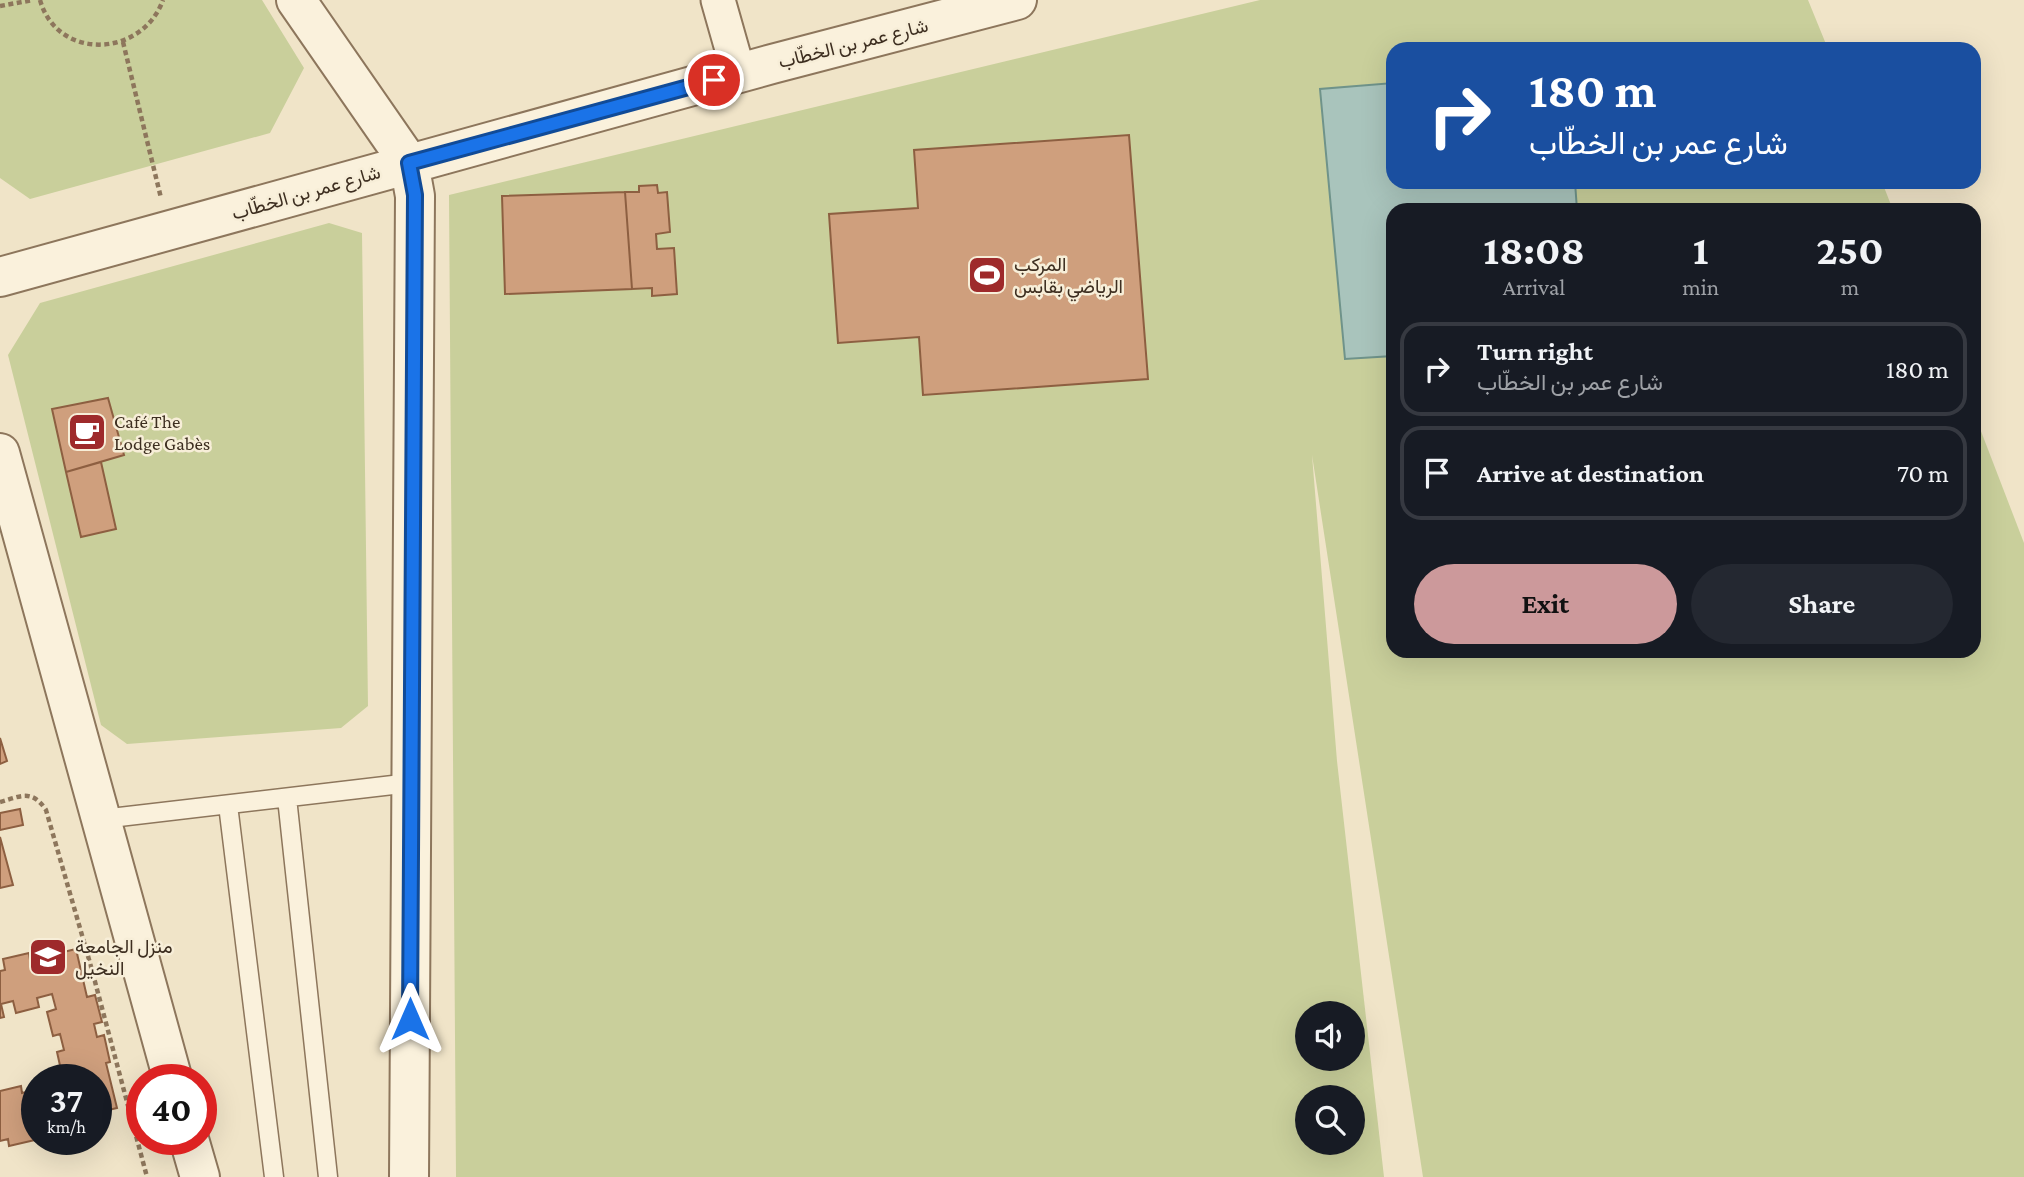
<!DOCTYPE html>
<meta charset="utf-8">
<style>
body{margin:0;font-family:"Crimson Pro",Vazirmatn,serif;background:#242831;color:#f1f3f6;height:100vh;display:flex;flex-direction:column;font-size:26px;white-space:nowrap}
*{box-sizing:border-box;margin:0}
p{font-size:23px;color:#9ea1a6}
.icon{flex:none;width:38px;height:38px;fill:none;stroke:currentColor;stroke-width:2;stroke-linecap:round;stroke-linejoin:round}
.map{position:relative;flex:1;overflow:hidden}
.side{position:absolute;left:1386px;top:203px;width:595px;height:455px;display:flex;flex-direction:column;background:#171b24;border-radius:21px;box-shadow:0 7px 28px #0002}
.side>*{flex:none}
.hud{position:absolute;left:1386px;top:42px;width:595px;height:147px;border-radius:21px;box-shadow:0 7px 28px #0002;background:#1a4fa0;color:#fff;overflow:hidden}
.fabs{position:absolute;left:1295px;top:1001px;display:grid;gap:14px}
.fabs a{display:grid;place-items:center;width:70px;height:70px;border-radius:50%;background:#171b24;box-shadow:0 7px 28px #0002;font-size:35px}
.speed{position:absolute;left:21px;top:1064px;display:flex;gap:14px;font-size:35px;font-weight:700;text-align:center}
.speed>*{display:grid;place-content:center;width:91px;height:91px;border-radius:50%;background:#171b24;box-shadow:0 7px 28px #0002;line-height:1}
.speed small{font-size:18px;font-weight:400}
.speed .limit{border:10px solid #d22;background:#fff;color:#111}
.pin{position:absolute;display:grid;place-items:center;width:60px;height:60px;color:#fff;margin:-30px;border:4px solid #fff;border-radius:50%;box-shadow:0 2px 7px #0007}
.me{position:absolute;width:77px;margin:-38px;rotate:0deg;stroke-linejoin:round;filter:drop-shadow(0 0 5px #0008)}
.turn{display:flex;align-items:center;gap:24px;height:147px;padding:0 28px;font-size:32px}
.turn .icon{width:91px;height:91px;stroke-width:2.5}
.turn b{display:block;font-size:49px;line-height:60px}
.eta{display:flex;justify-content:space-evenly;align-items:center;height:119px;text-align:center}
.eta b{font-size:42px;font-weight:700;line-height:49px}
.button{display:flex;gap:14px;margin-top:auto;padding:14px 28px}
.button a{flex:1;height:80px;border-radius:42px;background:#cc999b;color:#111;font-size:28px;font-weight:700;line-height:80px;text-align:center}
.button a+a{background:#242831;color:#f1f3f6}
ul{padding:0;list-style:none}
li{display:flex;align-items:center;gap:21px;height:94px;margin:0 14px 10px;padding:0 14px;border:4px solid #363941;border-radius:21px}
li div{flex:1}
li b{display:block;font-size:26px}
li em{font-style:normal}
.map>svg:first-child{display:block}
</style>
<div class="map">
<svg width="2024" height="1177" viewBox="0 0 2024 1177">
<rect width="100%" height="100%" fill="#f0e4c8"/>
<path fill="#c9cf9b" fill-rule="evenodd" d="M0,0H262L304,68L270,133L30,199L0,178Z
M1260,0H1808L1828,49H1393V182H1882L1893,210H1393V651H1974V413L2024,543V1177H1423L1312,455L1337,761L1384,1177H456L449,195ZM1307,1013H1353V1059H1307ZM1307,1097H1353V1143H1307Z
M329,223L362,233L368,706L341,728L127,744L101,725L8,355L40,303Z"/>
<path fill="#a9c4bc" stroke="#6f938a" stroke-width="2" d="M1393,83V182H1575L1577,210H1393V356L1345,359L1320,89Z"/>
<path fill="#cf9f7d" stroke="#8d5f41" stroke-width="2" d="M1129,135L1148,379L923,395L919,337L838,343L829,214L918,208L914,150Z
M657,185L658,193L667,192L670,232L656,234L657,249L674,248L677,294L652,296V288L632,289L625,192H639V186Z
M625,192L632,289L505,294L502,196Z
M108,398L124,455L66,472L52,409Z
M101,462L116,529L81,537L66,472Z
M0,738L7,761L0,764Z
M20,809L23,825L0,830V813Z
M0,837L13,885L0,888Z
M76,949L87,997L95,995L102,1022L94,1024L97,1037L104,1035L110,1062L106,1063L117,1108L96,1113V1080H75L71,1068L61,1070L57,1052L64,1050L60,1034L53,1036L47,1012L56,1009L52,994L37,998L39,1007L16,1013L13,1001L1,1004L4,1017L0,1018V971L5,970L3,959L29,953L30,960Z
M37,1083V1127L33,1128L35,1140L9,1146L8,1139L0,1141V1091L21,1086L22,1093L31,1091L30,1085Z"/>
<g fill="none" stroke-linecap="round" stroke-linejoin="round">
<defs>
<path id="service" d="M287,798L328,1177
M228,805L274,1177
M102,819L410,783"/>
<path id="minor" d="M718,0L739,74"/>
<path id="tertiary" d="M296,0L409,163L415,196L409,1177
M0,277L772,64L1017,0
M0,453L173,1080
M189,1139L200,1177"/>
</defs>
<use href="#service" stroke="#8d765c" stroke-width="21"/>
<use href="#minor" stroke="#8d765c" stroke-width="37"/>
<use href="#tertiary" stroke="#8d765c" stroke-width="42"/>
<path stroke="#8d765c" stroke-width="4.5" stroke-dasharray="5 3.5" stroke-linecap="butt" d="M40,0C57,61 142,58 163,0
M0,6L33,0
M123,42L161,198
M0,802C21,796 32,789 46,810L90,963L147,1177"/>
<use href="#service" stroke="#faf1dc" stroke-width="18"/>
<use href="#minor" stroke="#faf1dc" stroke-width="33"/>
<use href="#tertiary" stroke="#faf1dc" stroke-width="38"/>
</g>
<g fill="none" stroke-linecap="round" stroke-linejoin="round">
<defs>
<path id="route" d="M410,1019L415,195L409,163L714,80"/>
</defs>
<use href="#route" stroke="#114b97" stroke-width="18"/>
<use href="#route" stroke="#1a73e8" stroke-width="12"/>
</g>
<defs>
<symbol id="stadium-square" viewBox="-11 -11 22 22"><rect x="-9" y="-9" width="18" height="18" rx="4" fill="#9e2a2b" stroke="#f7eed8"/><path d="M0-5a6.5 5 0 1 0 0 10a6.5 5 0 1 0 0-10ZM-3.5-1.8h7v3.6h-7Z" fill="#fff"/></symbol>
<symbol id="cafe-square" viewBox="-11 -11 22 22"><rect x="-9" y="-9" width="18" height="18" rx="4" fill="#9e2a2b" stroke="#f7eed8"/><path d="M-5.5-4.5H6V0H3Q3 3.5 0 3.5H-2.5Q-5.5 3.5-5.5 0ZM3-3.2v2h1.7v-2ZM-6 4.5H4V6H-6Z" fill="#fff"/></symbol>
<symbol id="university-square" viewBox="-11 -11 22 22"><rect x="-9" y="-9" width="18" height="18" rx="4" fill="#9e2a2b" stroke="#f7eed8"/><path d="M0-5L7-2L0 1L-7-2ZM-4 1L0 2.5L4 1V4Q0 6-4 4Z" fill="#fff"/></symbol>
</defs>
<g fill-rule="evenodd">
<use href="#stadium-square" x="965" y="253" width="44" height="44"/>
<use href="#cafe-square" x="65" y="410" width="44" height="44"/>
<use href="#university-square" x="26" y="935" width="44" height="44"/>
</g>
<g text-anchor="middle" stroke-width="5" stroke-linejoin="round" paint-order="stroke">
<g font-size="19" fill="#3d2e20" stroke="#f7eed8">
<text transform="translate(853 43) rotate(-14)" y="7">شارع عمر بن الخطّاب</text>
<text transform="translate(306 192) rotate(-16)" y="7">شارع عمر بن الخطّاب</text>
</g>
<g font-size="19" fill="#3d2e20" stroke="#f7eed8" text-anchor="start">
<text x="1014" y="271">المركب<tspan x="1014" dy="22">الرياضي بقابس</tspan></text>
<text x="114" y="428">Café The<tspan x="114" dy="22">Lodge Gabès</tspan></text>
<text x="75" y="953">منزل الجامعة<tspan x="75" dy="22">النخيل</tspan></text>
</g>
</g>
</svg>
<div class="fabs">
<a><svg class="icon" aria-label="sound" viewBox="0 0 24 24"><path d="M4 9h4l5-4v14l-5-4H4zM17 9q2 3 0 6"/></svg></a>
<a><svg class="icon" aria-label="search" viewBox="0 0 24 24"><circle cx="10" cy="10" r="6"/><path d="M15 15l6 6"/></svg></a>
</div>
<div class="speed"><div>37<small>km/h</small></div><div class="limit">40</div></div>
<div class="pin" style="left:714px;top:80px;background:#d93025"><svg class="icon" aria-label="arrive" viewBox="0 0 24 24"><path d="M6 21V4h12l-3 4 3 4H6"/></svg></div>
<svg class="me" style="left:410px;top:1019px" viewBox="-20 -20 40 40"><path d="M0-17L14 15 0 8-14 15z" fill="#1a73e8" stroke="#fff" stroke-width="4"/></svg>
<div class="hud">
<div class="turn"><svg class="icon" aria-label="right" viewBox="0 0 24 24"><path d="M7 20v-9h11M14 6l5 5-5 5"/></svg><div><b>180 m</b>شارع عمر بن الخطّاب</div></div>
</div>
<section class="side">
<div class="eta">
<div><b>18:08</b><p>Arrival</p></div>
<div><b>1</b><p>min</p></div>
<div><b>250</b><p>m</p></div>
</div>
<ul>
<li><svg class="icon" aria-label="right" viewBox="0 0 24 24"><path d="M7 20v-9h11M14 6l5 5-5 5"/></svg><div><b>Turn right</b><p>شارع عمر بن الخطّاب</p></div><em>180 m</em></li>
<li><svg class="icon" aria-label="arrive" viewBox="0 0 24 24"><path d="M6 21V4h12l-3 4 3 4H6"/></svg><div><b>Arrive at destination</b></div><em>70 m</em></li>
</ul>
<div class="button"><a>Exit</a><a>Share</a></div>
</section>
</div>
